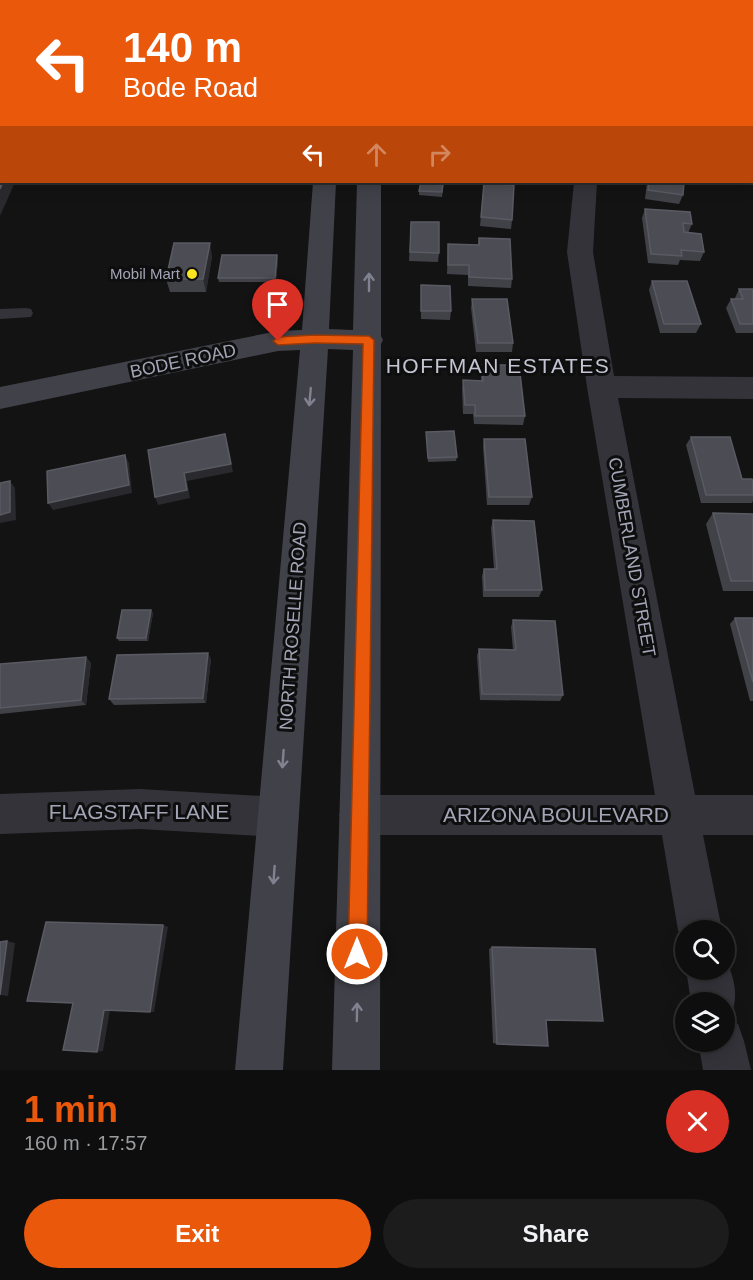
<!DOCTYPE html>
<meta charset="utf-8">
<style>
body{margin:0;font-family:Arial,sans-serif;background:#1c1c1d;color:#f1f3f6;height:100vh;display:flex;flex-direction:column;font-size:22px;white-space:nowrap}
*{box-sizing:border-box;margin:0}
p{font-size:20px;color:#9b9c9e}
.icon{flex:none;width:33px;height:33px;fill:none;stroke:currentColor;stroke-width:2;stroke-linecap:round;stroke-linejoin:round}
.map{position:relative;height:1070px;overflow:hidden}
.sheet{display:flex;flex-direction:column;background:#0e0e0f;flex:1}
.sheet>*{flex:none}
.guide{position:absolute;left:0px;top:0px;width:753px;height:183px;box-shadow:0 3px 15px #0003,0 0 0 2px #2e2e2f;background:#ea580c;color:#fff;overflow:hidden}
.tools{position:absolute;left:675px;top:920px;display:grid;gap:12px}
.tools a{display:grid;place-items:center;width:60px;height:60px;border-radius:50%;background:#0e0e0f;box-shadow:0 3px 15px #0003,0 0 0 2px #2e2e2f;font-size:30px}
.pin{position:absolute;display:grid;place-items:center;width:51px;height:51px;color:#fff;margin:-62px -26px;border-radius:50% 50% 50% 0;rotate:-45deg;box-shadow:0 0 6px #0007}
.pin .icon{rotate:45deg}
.me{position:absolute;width:66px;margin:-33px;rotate:0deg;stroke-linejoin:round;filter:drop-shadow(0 0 4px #0008)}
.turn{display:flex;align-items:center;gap:21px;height:126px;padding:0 24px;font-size:27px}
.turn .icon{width:78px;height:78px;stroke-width:2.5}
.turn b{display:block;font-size:42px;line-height:51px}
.lanes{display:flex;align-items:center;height:57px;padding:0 24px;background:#0003;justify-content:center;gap:30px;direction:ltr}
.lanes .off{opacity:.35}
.round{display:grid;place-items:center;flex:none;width:63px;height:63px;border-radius:32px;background:#1c1c1d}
.head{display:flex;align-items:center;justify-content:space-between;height:102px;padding:0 24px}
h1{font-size:36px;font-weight:800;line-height:45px;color:#ea580c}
.button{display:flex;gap:12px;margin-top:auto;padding:12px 24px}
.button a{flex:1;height:69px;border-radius:36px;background:#ea580c;color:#fff;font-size:24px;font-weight:800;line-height:69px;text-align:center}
.button a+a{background:#1c1c1d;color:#f1f3f6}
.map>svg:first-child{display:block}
</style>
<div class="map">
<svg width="753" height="1070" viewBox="0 0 753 1070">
<rect width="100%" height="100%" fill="#131314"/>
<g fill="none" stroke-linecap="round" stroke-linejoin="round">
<path fill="#34333a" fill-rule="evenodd" d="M26,308L31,309L33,313L31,317L0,319V309Z"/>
<path fill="#34333a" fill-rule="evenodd" d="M752,99H753V112H752Z
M574,182H597L593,252L614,376L753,377V399L618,398L695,795H753V835H703L722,930H686V946L678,930L662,835H359L345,829L339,815L345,801L359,795H655L587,387L567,252Z
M140,789L279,797L293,803L299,817L293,831L279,837L140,829L0,834V794Z
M724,955C734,977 740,995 730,1018L726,1020L738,1024L744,1041L751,1070H703L698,1041H724V1002H691L686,969H724Z"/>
<path fill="#41414a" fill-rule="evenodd" d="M329,0H347V2H329Z
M366,0H384L365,2Z
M313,182H336L329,329L353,330L357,182H381V336L383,340L381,344L380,1070H332L353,350L328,349L283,1070H235L300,350L278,351L0,409V387L278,331L302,330Z"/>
<path fill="#4f4f59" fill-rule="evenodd" d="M388,0H406L387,2Z
M677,0H705L706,2H678Z
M753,3V15H752V4Z"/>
</g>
<path fill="#414148" d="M752,125H753V157H752Z
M444,182L442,197L419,195V191Z
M647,182H684L683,195L679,204L645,199Z
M484,183L512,220L511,229L480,226Z
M645,209L692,224L688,233L704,252L700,261L680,260L678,265L648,263L642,218Z
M411,222L439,253L438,262L409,261Z
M479,238L512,279L511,288L468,286V275L447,274L448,244L478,245Z
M212,256L206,292H170L166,279Z
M278,259L276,282H219L218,278Z
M652,281L701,324L696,333H660L649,290Z
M421,285L451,311L450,320L421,319Z
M739,289H753V333H736L726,308L731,299H735V298Z
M472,299L513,343L512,352H476L471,308Z
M482,365L525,416L523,425L474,424L473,414H463L462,389L463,380L481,381V373Z
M426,432L457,457L456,461L428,462Z
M691,437L742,479L753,482V501L752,503H701L686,445Z
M484,439L532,497L529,505H487L483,447Z
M713,513L753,514V591H723L706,524Z
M493,520L542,590L539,597H483L482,576L484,569H494L491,528Z
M153,613L148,641H119L117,638Z
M735,618H753V701H750L730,624Z
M513,620L563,695L560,701L480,700L477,656L479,649L513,650L511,627Z
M86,657L91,663L86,705L0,714V664Z
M211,659L206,703L114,705L109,699Z
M492,947L546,1020L497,1044L493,1043L489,949Z"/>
<path fill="#2a2a2e" d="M3,182H15L0,216V189Z
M210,243L212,256L206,292L203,279Z
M277,255L278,259L276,282L275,278Z
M225,434L233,472L187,481L190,498L158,505L155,497L184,473Z
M125,455L129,463L132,493L53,510L48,503Z
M10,481L15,488L16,520L0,523V515Z
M151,610L153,613L148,641L146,638Z
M208,653L211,659L206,703L203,698Z
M86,657L91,663L86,705L81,700Z
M163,925L168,927L154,1012H150Z
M7,941L15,943L8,996L0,995Z
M104,1010H110L103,1051L97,1052Z"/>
<path fill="#4c4c54" stroke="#5a5a63" stroke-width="1.5" d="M5,0H32L31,2H4Z
M2,5V182H3L0,189V7Z
M752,125H753V148L752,147Z
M421,182H443L442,192L419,191Z
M649,182H684L683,195L648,190Z
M484,183L514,185L512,220L481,217Z
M645,209L690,212L692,224L683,223L684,232L701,234L704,252L681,250L682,256L651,254Z
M411,222H439V253L410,252Z
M479,238L510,239L512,279L469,277V265H448V244L479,245Z
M174,243H210L203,279H166Z
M222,255H277L275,278H218Z
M652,281H687L701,324H664Z
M421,285L450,286L451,311H421Z
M739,289H753V324H740L731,299H743Z
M472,299H507L513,343H478Z
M482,365H519L525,416H475V405H465L463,380L483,381Z
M454,431L457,457L428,458L426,432Z
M225,434L231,464L184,473L187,490L155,497L148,450Z
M691,437H730L742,479H752L753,482V495H706Z
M484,439H525L532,497H489Z
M125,455L129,485L48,503L47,471Z
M10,481V512L0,515V483Z
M713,513L753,514V581H731Z
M493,520L534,521L542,590H485L484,569H497Z
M122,610H151L146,638H117Z
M735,618H753V682Z
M513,620L555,621L563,695L482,694L479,649L516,650Z
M208,653L203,698L109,699L117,655Z
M86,657L81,700L0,708V664Z
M46,922L163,925L150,1012L104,1010L97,1052L63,1050L73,1003L27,1001Z
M7,941L0,995V942Z
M492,947L595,949L603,1021L546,1020L548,1046L497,1044Z"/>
<defs><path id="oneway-shaft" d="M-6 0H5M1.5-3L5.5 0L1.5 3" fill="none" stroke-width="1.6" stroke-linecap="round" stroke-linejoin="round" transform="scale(1.5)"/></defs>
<g stroke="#818290">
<use href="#oneway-shaft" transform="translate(369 282) rotate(-90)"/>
<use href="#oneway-shaft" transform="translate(310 397) rotate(95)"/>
<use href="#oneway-shaft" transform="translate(283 759) rotate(94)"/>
<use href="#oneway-shaft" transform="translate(274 875) rotate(94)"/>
<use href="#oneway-shaft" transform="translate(357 1012) rotate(-89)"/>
</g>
<path fill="#ea580c" stroke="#983908" stroke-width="1.5" d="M315,335L369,336L374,340L367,954L364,961L357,963L351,961L348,954L363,344L315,343L278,345L273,341L278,337Z"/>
<circle fill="#fde522" stroke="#0e0e0f" stroke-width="2" cx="192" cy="274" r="6"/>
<g text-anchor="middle" stroke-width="6" stroke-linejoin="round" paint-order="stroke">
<g font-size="15" fill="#a3a5b6" stroke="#0e0e0f" text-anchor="end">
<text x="180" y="279">Mobil Mart</text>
</g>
<g font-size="18" fill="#a3a5b6" stroke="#0e0e0f">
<text transform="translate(183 361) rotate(-12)" y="6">BODE ROAD</text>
<text transform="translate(632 557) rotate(80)" y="6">CUMBERLAND STREET</text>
<text transform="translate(293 626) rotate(-86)" y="6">NORTH ROSELLE ROAD</text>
</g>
<g font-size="21" letter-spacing="1.5" fill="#c4c5d2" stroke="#0e0e0f">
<text x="498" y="373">HOFFMAN ESTATES</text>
</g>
<g font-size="21" fill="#a3a5b6" stroke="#0e0e0f">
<text x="139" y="819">FLAGSTAFF LANE</text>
<text x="556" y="822">ARIZONA BOULEVARD</text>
</g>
</g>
</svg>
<div class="tools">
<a><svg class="icon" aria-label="search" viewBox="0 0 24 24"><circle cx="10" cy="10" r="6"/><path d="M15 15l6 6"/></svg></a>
<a><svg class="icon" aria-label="layers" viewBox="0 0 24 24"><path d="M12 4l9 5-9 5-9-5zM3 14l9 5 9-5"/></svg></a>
</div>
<div class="pin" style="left:278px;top:341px;background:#d93025"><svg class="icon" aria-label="arrive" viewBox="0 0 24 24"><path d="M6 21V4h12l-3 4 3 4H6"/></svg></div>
<svg class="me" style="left:357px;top:954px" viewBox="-20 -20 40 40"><circle r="17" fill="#ea580c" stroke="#fff" stroke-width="3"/><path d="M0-11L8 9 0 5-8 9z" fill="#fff"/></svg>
<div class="guide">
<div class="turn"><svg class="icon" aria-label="left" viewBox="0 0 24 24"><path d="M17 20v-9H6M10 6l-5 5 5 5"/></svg><div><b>140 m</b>Bode Road</div></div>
<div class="lanes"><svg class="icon" aria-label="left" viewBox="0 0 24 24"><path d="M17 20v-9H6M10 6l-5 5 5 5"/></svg><svg class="icon off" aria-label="ahead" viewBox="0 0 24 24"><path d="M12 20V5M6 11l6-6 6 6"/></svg><svg class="icon off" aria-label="right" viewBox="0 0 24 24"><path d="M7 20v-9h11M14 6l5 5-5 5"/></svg></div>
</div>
</div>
<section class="sheet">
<div class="head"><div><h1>1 min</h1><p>160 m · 17:57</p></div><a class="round" style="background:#d93025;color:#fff"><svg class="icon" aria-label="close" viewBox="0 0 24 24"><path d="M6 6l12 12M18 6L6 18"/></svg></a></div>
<div class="button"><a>Exit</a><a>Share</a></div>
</section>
